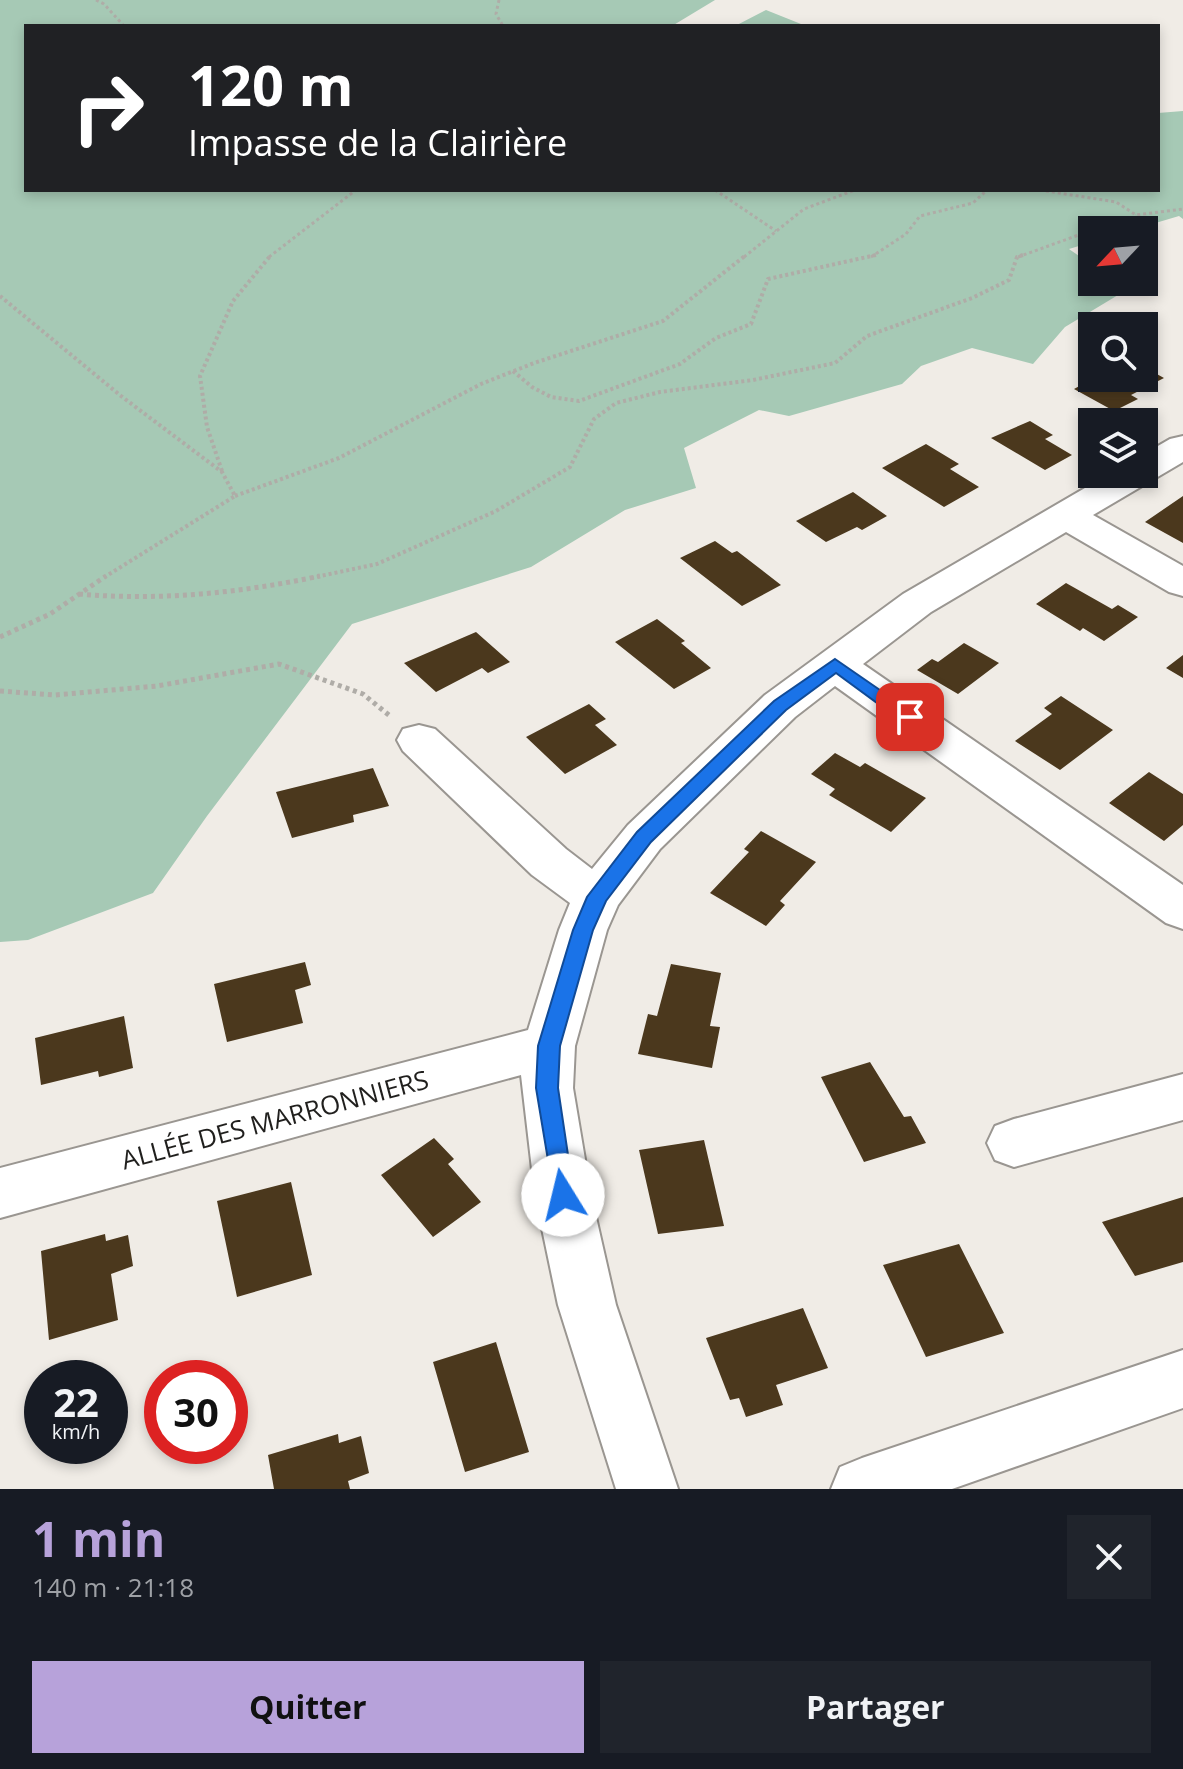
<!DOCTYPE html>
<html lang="fr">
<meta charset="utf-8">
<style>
body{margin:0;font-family:"Open Sans",sans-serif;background:#20242c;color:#f1f3f6;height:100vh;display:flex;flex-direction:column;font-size:30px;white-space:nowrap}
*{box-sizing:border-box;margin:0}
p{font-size:26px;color:#9ea1a6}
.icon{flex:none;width:44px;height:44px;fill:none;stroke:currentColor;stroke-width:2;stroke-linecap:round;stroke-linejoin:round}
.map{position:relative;height:1489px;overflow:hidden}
.sheet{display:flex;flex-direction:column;background:#171b24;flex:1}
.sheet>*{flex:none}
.top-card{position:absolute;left:24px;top:24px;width:1136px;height:168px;border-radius:0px;box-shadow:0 4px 12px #0003;background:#202124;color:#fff;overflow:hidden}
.needle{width:52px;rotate:244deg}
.controls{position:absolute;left:1078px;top:216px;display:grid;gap:16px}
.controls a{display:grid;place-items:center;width:80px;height:80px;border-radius:0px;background:#171b24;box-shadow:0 4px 12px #0003;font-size:40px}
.speed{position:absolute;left:24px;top:1360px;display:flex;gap:16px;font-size:40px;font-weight:700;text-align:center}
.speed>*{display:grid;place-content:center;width:104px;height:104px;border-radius:50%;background:#171b24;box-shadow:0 4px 12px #0003;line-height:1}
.speed small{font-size:20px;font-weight:400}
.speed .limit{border:12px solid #d22;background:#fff;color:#111}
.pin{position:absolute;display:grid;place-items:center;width:68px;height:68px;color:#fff;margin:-34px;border-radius:16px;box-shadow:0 4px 12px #0006}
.me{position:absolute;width:88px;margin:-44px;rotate:351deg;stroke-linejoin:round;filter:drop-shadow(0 0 6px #0008)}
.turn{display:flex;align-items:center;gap:28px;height:168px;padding:0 32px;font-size:36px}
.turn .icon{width:104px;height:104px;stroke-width:2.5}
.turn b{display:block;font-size:56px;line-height:68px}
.round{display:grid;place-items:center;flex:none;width:84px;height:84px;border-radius:0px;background:#20242c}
.overview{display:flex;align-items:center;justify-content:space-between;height:136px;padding:0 32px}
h1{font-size:48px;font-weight:700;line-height:60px;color:#b7a2da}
.action{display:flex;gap:16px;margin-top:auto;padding:16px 32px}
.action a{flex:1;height:92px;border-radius:0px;background:#b7a2da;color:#111;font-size:32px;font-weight:700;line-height:92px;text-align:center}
.action a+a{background:#20242c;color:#f1f3f6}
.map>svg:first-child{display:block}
</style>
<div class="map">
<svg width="1183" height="1489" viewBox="0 0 1183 1489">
<rect width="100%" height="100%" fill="#f0ece6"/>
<path fill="#a6c9b5" d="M0,0H715L672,26H26V190H1158V113L1183,111V219L1179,216L1132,230H1092V242L1069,249L1092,265V282H1118L1128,289L1065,327L1033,364L972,348L921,366L902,384L789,416L759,410L684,448L696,488L625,510L531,567L352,624L207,816L153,893L28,940L0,942Z
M766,10L806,26H735Z"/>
<path fill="#4b381d" d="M1144,367L1164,378L1131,395L1138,399L1114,411L1074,389L1094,378H1144Z
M1030,421L1053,435L1045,439L1072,455L1045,470L991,438Z
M926,444L959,464L950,469L979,487L944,507L882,468Z
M853,492L887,516L862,530L857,527L826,542L796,521Z
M1183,496V543L1145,522Z
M715,541L732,553L737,551L781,585L742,606L680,558Z
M1066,583L1112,609L1118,605L1138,617L1104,641L1083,628L1080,631L1036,604Z
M657,619L685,641L681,643L711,668L674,689L615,642Z
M476,632L510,662L488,673L482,668L436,692L404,663Z
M964,643L999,663L958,694L917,670L932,659L938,662Z
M1183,655V678L1166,668Z
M1061,696L1113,730L1060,770L1015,741L1052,714L1044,708Z
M589,704L606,719L595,725L617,745L565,774L526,737Z
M835,753L860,767L865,763L926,798L891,832L829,795L835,789L811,774Z
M373,768L389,806L353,815L354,822L292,838L276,792Z
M1149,772L1183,794V825L1164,841L1109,803Z
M761,831L816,862L780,901L785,905L766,926L710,893L749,852L744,849Z
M305,962L311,985L295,990L303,1023L227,1042L214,984Z
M671,964L721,973L710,1026L720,1027L712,1068L638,1054L648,1014L657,1016Z
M124,1016L133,1068L99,1077L98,1071L41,1085L35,1038Z
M870,1062L904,1117L911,1116L926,1143L864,1162L821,1077Z
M434,1138L454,1159L448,1164L481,1202L433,1237L381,1175Z
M704,1140L724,1226L658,1234L639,1150Z
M291,1182L312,1275L237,1297L217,1201Z
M1183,1197V1262L1135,1276L1102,1222Z
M105,1234L106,1241L128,1235L133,1266L111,1274L118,1320L49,1340L41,1251Z
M959,1244L1004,1333L926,1357L883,1265Z
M803,1308L828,1368L776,1385L783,1405L746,1417L739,1398L730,1400L706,1338Z
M496,1342L529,1452L465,1472L433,1362Z
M338,1434L339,1443L361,1436L369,1473L348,1481L350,1489H274L268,1455Z"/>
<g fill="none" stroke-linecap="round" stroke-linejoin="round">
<defs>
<path id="minor" d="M1183,436V462L1093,515L1183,566V596L1169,592L1066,532L931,612L863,664L1183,885V929L1166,923L835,686L795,717L660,849L618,905L607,930L575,1046L573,1088L591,1195L616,1305L678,1489H616L558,1305L535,1195L521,1075L0,1218V1168L528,1030L559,930L570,903L532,875L403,751L397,740L403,729L419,725L435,729L566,849L592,869L628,825L765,695L903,594L1109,474H1144V454L1170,439Z
M1183,1074V1120L1014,1167L995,1160L987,1143L995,1126L1014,1119Z
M1183,1350V1408L952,1489H831L840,1467L862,1458Z"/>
</defs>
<use href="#minor" stroke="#9a9691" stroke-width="4"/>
<path stroke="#afaca7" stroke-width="3" stroke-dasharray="3 3" stroke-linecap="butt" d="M96,0L104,4L124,26
M499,0L496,14L503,26
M715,190L776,231
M1040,190L1116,202L1136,215L1183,209
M269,257L356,190
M744,257L804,209L855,190
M871,257L906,234L920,216L973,203L987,190
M1018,257L1095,229L1124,224L1136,215"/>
<path stroke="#afaca7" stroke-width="4" stroke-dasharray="3 3" stroke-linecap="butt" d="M0,296L121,396L222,472L235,496L103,578
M513,371L532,387L551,397L579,401L680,364L716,338L751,324L768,279L876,255
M222,471L207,427L200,376L233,301L271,255
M235,496L339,458L481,384L534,363L663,321L746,255
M311,578L377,564L496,511L570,467L594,419L616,403L660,392L753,380L835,363L867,336L972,298L1009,280L1017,257L1023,255"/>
<path stroke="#afaca7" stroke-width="5" stroke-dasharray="4 4" stroke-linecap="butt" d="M79,594C161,601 240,593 320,576
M0,637L50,614L106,576
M0,691L55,695L157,686L279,664L363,694L390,716"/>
<use href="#minor" fill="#fff" fill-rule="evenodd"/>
</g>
<path fill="#1a73e8" stroke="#114b97" stroke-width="2" d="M835,659L919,717L910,724L903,722L836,673L786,710L651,842L606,901L593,930L560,1046L558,1088L574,1195L571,1202L563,1205L555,1202L536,1088L538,1046L573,930L587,897L637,832L774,701Z"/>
<g text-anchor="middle" stroke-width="8" stroke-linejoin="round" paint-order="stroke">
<g font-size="26" fill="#201f1d" stroke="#fff">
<text transform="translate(275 1120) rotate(-15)" y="9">ALLÉE DES MARRONNIERS</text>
</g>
</g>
</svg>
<div class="controls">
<a><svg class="needle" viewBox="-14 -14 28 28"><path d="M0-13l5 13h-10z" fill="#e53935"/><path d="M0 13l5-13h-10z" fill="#9ea1a6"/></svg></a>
<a><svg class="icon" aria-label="search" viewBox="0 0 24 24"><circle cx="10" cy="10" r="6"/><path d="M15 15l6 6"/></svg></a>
<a><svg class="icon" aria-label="layers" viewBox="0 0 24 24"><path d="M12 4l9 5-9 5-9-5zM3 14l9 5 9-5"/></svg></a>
</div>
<div class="speed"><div>22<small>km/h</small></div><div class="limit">30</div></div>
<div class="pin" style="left:910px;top:717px;background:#d93025"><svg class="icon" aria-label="arrive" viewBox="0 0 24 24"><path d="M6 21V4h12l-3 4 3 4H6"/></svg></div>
<svg class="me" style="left:563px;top:1195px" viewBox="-20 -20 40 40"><circle r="19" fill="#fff"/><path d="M0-13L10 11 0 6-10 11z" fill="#1a73e8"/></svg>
<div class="top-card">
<div class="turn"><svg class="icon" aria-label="right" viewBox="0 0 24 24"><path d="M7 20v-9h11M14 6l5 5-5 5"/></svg><div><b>120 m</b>Impasse de la Clairière</div></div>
</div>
</div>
<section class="sheet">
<div class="overview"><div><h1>1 min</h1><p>140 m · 21:18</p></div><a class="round"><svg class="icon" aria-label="close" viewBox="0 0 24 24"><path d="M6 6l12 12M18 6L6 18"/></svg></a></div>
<div class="action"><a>Quitter</a><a>Partager</a></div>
</section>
